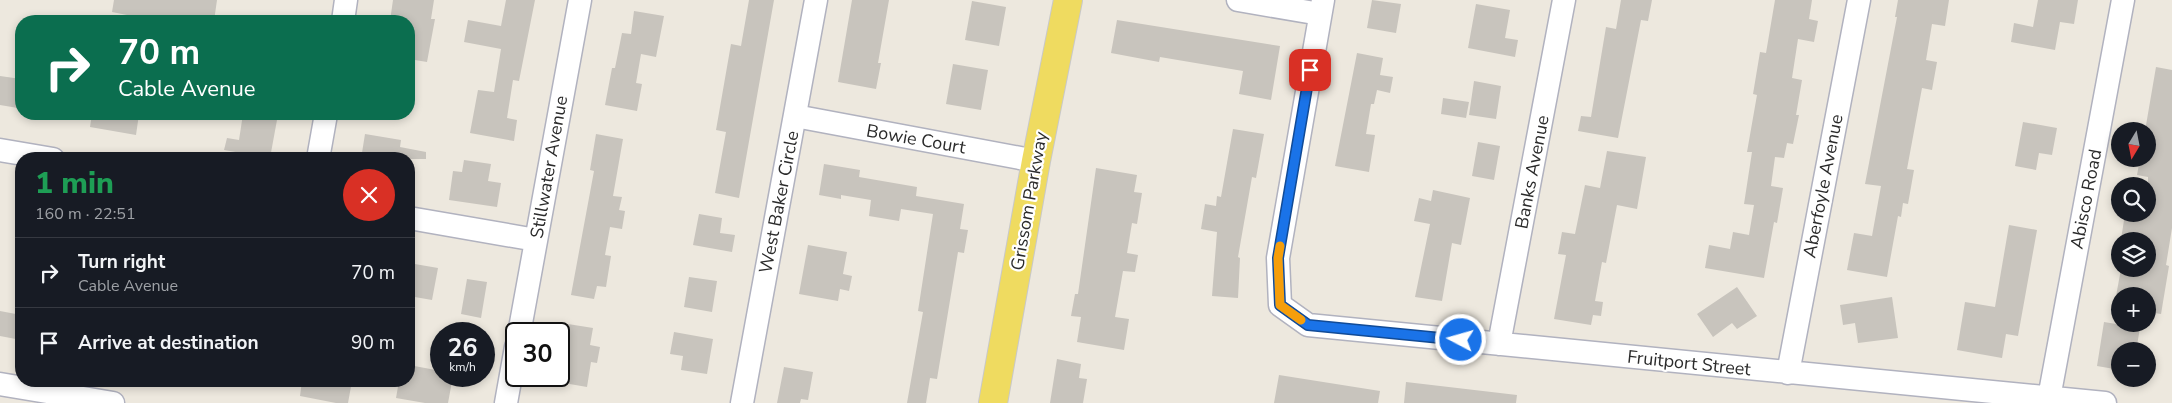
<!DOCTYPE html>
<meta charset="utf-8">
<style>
body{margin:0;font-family:"Nunito Sans",sans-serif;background:#242831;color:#f1f3f6;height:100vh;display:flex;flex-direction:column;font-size:19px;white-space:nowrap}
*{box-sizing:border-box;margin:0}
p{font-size:16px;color:#9ea1a6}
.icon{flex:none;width:28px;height:28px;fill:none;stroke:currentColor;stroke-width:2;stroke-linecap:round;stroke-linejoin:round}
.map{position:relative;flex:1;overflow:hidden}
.panel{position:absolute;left:15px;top:152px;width:400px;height:235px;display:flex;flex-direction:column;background:#171b24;border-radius:20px;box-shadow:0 2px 8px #0003}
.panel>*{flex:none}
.banner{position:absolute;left:15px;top:15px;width:400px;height:105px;border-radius:20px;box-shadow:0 2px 8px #0003;background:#0b6e4f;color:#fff;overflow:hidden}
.needle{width:32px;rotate:190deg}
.fabs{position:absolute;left:2111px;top:122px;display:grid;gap:10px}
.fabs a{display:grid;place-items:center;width:45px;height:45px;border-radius:50%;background:#171b24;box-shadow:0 2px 8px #0003;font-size:25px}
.speed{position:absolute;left:430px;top:322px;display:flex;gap:10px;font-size:25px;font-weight:700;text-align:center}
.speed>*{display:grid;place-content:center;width:65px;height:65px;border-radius:50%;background:#171b24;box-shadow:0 2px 8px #0003;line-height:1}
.speed small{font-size:12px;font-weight:400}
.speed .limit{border:2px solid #111;border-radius:8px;background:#fff;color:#111}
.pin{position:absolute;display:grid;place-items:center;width:42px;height:42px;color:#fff;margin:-21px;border-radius:10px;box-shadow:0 2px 8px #0006}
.me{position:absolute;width:55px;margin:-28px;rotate:276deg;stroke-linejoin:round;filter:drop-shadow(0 0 4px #0008)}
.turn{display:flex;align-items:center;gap:18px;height:105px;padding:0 20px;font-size:22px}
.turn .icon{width:65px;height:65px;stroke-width:2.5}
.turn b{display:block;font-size:35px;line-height:42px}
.round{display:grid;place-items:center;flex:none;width:52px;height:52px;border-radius:26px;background:#242831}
.head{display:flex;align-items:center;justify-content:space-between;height:85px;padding:0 20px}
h1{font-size:30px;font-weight:800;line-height:38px;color:#1e9e55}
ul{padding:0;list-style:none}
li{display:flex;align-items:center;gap:15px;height:70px;padding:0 20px;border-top:1px solid #363941}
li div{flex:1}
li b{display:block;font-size:19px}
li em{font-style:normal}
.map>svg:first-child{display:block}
</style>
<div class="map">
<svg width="2172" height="403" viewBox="0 0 2172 403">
<rect width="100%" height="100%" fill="#ede8de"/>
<path fill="#c8c4bd" d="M114,0H217L214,21H126L127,15L112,12Z
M393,0H434L431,19H435L427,62L409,59V21H390Z
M506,0H535L519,81L513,80L507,118L517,120L514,141L470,133L478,90L494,92L501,49L464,42L468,20L501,26Z
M749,0H774L739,198L715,193L726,132L716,130L731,44L741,46Z
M852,0H889L878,63H881L876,89L838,82Z
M1372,0L1401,4L1396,33L1367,28Z
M1621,0H1652L1648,21L1641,20L1618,138L1578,131L1581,116L1591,117L1606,27L1616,29Z
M1775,0H1812L1809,19L1818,21L1814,42L1798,39L1792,78L1802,80L1796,115H1799L1793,144L1787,143L1784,158L1775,157L1771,186L1783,188L1777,223L1774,222L1764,278L1705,268L1709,245L1730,249L1733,232L1749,235L1754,205L1744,204L1752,152H1747L1757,95L1753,94L1760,52L1766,53Z
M1898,0H1949L1945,26L1932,24L1926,60L1937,62L1932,90L1922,88L1907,169L1914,170L1908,204L1903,203L1901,217L1898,216L1887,277L1847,270L1854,233L1872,236L1881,186L1865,184L1897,17H1895Z
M2038,0H2078L2074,24L2060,22L2055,50L2011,42L2014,23L2033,27Z
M972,1L1006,7L999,46L965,40Z
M1476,4L1510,10L1505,38L1518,40L1515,57L1468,48Z
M634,11L664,16L656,57L641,54L636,83L642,84L637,111L605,105L612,68H615L622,33L631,34Z
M1117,20L1280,46L1271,100L1239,94L1243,71L1160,57L1159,62L1111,53Z
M1357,53L1383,58L1380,75L1393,77L1390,93L1377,90L1374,104H1371L1366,134L1375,135L1369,172L1335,166Z
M953,64L988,70L981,110L946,104Z
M2156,67L2172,70V228L2166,265L2169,266L2161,314L2148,312V296H2116L2121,269H2148V241L2121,239L2125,214H2148V177L2137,175L2140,159H2148V131H2145Z
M0,76L21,79L18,108L0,105Z
M1474,81L1501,86L1496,119L1469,115Z
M1443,98L1469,102L1466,118L1441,114Z
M92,114H139L136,135L90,127Z
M243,114L277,120L270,158L224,150L227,138L239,140Z
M2023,122L2057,128L2052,155L2039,153L2036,170L2015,166Z
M1233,129L1264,134L1256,178L1252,177L1238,257L1240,258L1238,298L1212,296L1217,232L1201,229L1205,204L1216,206L1217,196L1221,197Z
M365,134L401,140L400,147L426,152V159H361Z
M596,134L623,139L613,196L622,197L619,210L625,211L622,229L610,227L605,255L611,256L606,287L597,286L594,299L571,295L594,171L590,170Z
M1478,142L1500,146L1494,180L1472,176Z
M1607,151L1646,157L1637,209L1617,205L1606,263L1602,262L1595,301L1603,302L1601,316L1593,315L1591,325L1554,319L1566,255L1558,254L1562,232L1575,234L1585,185L1600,188Z
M464,160L491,164L488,181L501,183L497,207L449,200L453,171L462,172Z
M824,164L860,170L859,177L917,187L916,196L964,204L960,229L968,230L964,253L958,252L937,379L930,378L926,403H907L923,312L918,311L933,214L901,209L899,221L869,216L871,200L841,195V199L819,195Z
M1096,168L1137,175L1134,192L1142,193L1137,224L1132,223L1127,253L1138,255L1135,272L1123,271L1115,317L1129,319L1124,350L1077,342L1081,317L1071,316L1075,294H1078Z
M1433,190L1470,198L1461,245L1452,243L1442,301L1415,297L1430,224L1414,221L1419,198L1431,201Z
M699,214L722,218L720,233L735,235L732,252L693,245Z
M2009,225L2037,230L2018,336L2006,334L2002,358L1957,350L1965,302L1995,307Z
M808,245L847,252L843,274L852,276L849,291L840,289L838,301L799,294Z
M409,263L438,268L432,300L409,296Z
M689,277L717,281L712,312L684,307Z
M467,279L487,282L481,318L461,314Z
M1737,287L1757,316L1737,329L1732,323L1713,337L1697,314Z
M1892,297L1898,338L1858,343L1855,323L1843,325L1840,305Z
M0,311L21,315V340L0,336Z
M2104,322L2140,328L2136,351H2120V370L2097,366Z
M568,324L593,328L590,345L600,347L597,363L591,362L587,387L558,382Z
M674,332L713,339L707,374L681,370L683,356L670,354Z
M1057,359L1081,364L1079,378L1087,379L1083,403H1050Z
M409,365L441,371V376H453L448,403H425L396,398L399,381H409Z
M784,367L813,372L808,400L801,399L800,403H777Z
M1279,375L1380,391L1378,403H1274Z
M302,381H352L348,403H336L300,396Z
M1406,382L1517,395L1516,403H1404Z"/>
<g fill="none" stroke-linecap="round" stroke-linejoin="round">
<defs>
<path id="minor" d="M1238,0L1320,14
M1323,0L1278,258L1280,305L1308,325L2105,403
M343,21L346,0
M795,116L1036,161
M0,150L53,159
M318,159L326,114
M409,218L536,240
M519,334L580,0
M1499,344L1564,0
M1788,373L1859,0
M0,384L113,403
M2049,398L2123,0
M506,403L516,347
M742,403L816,0"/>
<path id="major" d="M993,403L1036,161L1068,0"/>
</defs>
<use href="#minor" stroke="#b1b2bf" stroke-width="25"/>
<use href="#major" stroke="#c8c8c8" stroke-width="30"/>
<use href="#minor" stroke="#fff" stroke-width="22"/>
<use href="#major" stroke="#efdb60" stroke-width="28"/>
</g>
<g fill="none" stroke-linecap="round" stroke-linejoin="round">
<defs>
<path id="route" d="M1310,70L1278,258L1280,305L1308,325L1461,340"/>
</defs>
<use href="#route" stroke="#114b97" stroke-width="12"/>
<use href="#route" stroke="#1a73e8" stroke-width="9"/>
<path stroke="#f59e0b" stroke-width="9" d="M1280,246L1278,258L1280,305L1301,320"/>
</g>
<g text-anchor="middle" stroke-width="4.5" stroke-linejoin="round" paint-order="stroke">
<g font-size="18" fill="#2b2b2b" stroke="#fff">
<text transform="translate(916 139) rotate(10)" y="6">Bowie Court</text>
<text transform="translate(549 167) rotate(-80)" y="6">Stillwater Avenue</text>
<text transform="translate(1532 172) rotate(-79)" y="6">Banks Avenue</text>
<text transform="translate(1823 186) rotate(-79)" y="6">Aberfoyle Avenue</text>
<text transform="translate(2086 199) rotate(-79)" y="6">Abisco Road</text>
<text transform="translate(1029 201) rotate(-80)" y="6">Grissom Parkway</text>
<text transform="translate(779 202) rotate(-79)" y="6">West Baker Circle</text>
<text transform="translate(1689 363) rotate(6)" y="6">Fruitport Street</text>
</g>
</g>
</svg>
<div class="fabs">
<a><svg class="needle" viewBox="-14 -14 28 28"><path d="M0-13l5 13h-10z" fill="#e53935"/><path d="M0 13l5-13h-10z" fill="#9ea1a6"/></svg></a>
<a><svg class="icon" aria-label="search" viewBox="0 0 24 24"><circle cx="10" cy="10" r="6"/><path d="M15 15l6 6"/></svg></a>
<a><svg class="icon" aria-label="layers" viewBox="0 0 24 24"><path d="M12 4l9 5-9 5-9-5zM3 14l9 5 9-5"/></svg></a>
<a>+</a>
<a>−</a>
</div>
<div class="speed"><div>26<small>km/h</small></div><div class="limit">30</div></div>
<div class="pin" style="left:1310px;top:70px;background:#d93025"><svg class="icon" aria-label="arrive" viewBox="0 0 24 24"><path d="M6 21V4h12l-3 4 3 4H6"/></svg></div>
<svg class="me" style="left:1461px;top:340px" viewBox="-20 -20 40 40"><circle r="17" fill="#1a73e8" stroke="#fff" stroke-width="3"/><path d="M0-11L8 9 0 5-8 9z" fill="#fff"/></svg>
<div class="banner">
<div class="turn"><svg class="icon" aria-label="right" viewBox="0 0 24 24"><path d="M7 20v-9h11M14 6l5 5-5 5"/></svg><div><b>70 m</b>Cable Avenue</div></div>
</div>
<section class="panel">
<div class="head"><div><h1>1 min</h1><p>160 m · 22:51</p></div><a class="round" style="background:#d93025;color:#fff"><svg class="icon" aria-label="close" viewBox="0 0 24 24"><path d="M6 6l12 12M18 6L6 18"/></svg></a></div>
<ul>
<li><svg class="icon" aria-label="right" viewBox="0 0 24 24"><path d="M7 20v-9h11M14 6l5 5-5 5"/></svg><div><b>Turn right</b><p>Cable Avenue</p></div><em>70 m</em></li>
<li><svg class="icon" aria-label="arrive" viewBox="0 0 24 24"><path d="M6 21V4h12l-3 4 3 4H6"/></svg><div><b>Arrive at destination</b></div><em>90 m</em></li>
</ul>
</section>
</div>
